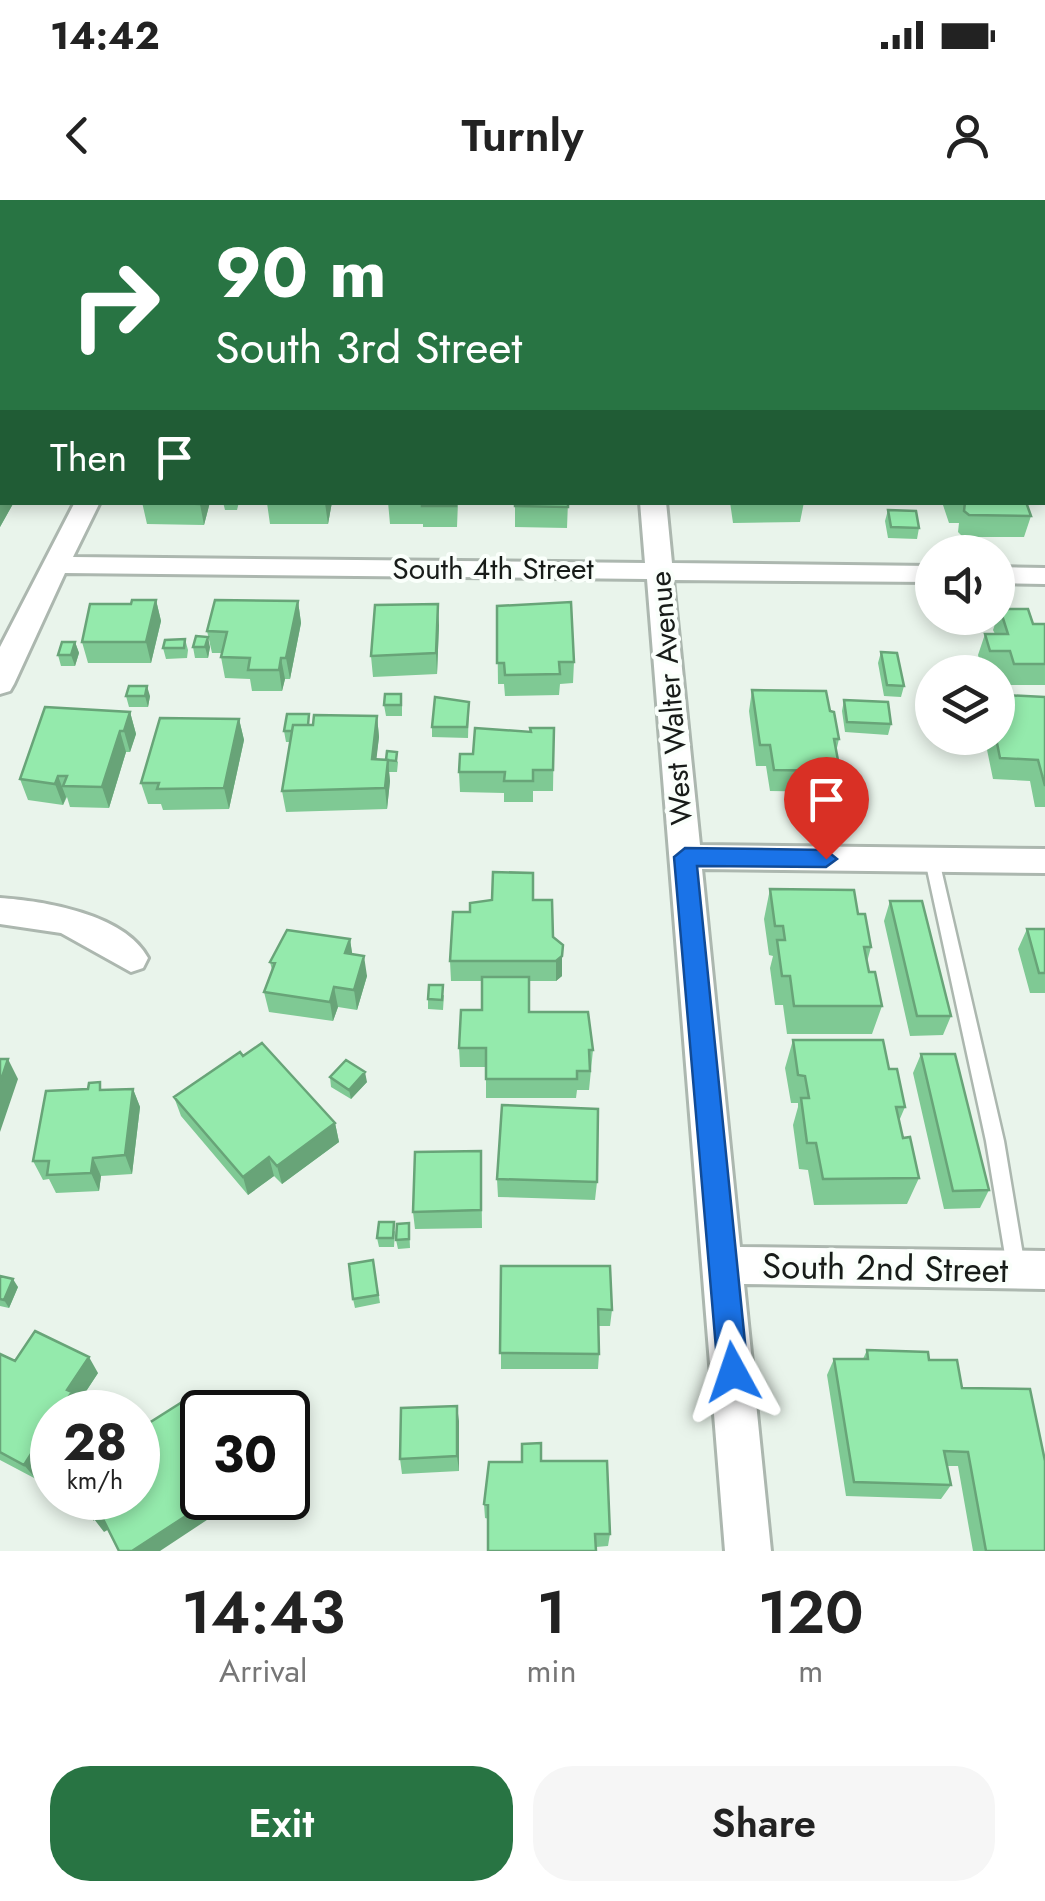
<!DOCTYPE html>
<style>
body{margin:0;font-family:Jost,sans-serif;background:#f6f6f6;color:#222;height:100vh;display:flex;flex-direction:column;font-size:38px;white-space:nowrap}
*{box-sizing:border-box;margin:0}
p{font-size:32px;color:#767676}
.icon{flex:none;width:55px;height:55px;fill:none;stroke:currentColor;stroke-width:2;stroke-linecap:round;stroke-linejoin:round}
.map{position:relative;height:1351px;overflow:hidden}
.sheet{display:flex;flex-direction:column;background:#fff;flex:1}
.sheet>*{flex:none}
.guide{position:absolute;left:0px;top:0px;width:1045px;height:305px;box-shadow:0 5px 15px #0003;background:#287443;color:#fff;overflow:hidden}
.controls{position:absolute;left:915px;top:335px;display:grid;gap:20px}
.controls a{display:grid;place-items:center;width:100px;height:100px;border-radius:50%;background:#fff;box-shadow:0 5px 15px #0003;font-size:50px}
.speed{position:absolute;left:30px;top:1190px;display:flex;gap:20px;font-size:50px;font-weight:700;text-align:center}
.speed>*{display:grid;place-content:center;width:130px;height:130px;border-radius:50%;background:#fff;box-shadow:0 5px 15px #0003;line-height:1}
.speed small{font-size:25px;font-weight:400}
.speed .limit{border:5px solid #111;border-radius:15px;background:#fff;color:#111}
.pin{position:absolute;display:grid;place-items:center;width:85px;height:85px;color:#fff;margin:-102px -42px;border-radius:50% 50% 50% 0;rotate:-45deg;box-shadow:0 0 10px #0007}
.pin .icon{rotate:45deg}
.me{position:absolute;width:110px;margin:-55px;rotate:355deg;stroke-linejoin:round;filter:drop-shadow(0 0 8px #0008)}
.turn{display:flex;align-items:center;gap:35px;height:210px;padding:0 50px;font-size:45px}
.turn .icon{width:130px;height:130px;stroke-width:2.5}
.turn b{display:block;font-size:70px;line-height:85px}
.then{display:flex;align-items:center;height:95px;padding:0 50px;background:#0003;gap:20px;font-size:38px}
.eta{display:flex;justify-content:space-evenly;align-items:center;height:170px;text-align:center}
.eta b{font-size:60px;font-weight:600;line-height:70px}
.button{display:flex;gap:20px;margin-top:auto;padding:20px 50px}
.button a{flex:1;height:115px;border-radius:40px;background:#287443;color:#fff;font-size:40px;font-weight:600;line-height:115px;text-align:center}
.button a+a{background:#f6f6f6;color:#222}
.status{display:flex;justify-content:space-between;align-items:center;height:70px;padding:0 50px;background:#fff;direction:ltr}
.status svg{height:28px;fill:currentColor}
header{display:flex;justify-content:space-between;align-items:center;height:130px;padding:0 50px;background:#fff;font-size:45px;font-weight:600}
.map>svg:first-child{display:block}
</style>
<div class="status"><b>14:42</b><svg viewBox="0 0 49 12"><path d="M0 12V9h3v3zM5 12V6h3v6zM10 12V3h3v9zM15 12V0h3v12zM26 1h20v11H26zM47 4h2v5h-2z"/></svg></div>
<header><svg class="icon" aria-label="back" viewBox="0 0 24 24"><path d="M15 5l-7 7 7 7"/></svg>Turnly<svg class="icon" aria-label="person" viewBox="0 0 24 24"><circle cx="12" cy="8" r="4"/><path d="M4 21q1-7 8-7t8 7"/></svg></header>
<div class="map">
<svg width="1045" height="1351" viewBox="0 0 1045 1351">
<rect width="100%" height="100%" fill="#e9f4eb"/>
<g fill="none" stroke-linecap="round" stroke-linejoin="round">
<defs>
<path id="lane" d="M932,654L939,660L1004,941L1025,1067L1023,1073L1016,1076L1009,1073L1007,1067L986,941L925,660Z"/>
<path id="street" d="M613,0H633V2H613Z
M951,0H971L972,2H952Z
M1042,23H1045V35H1042Z
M1042,172H1045V186H1042Z
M1042,195L1045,196V215L1042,214Z
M75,302H100L73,357L645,363L640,302H666L672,363L932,366V382L673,380L700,645L1045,649V673L702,669L740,1047L1045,1051V1089L744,1084L771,1351H725L647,379L65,373L14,484L10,491L0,494V447Z
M998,367L1045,368V384L998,383Z
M0,698C44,701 125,714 148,758L143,768L131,772L61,733L0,724Z"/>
</defs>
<use href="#lane" stroke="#acb7af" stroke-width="5"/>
<use href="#street" stroke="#acb7af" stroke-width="6"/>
<use href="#lane" fill="#fff" fill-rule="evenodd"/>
<use href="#street" fill="#fff" fill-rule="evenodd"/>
</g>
<path fill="#7fc994" d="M117,0H175L174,2H118Z
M486,0H559L558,2H486Z
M686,0H745V1Z
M0,193L2,194V302H14L0,327Z
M142,302H210L204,325L147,324Z
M223,302H239L237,310H225Z
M332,302L328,324H270L267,303Z
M388,302H458L457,327H423V324H390Z
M515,302H568L567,328L515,327Z
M730,302H804L800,322L733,323Z
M942,302H1026L1031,316L1024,337H963L958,332L959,323H949Z
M888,310L919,328L917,339L888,338L885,321Z
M156,400L161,421L151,463H88L82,442Z
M298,401L301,423L290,479H285L282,491H252L250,479L225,478L221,457L222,453H212L207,431Z
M497,406L574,462L573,483L560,484L559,495L505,496L504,484H498Z
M1000,409L1033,424H1045V485H1006L1003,473L983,472L978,455L985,434H995L993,430Z
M439,425L437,474L373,477L371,456Z
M185,439L188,450L187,458L166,459L163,448Z
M75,442L79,453L75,466H61L58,455Z
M193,447H210L208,458H195Z
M881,452L904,486L901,497L884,496L878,463Z
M752,490L830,511L839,539L836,552L840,571L835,592L770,591L766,566H756L749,511Z
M1004,495L1045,497V607H1035L1030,581L993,579L985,540L986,538H998V515Z
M126,496H150L148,507H129Z
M844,500L891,524L888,535L845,532L842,511Z
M469,502L468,538L432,537V527Z
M384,505H402V516H386Z
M130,512L136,534L130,552H126L109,608L70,607L67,597L63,605L28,600L20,579Z
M377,516L379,537L376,559L386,560L387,551L398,562L397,572H389L390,581L387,609L286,612L282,591L290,542H286L284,531L311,525Z
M239,519L244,540L229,609L163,610L161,604H148L141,583Z
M554,528L553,591H533V602H504V593L460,592L459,572L473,554L531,532Z
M770,689L858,714L871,747L867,762L869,772L882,806L872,834H787L783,805H775L770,768L773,756L769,755L764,719Z
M533,700L553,737L562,776L556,781H529V812L593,850L589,890H577L576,898H486V867H460L459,848L482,810V781H451L450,761L470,712Z
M890,701L951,816L943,835L910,836L884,721Z
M1027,729H1045V793H1030L1018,749Z
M350,739L352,754L367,776L357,810L338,807L333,821L269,812L264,792L272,770L270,762Z
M444,795L443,810L428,809V799Z
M793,840L889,869L905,907L899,921L903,938L919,978L907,1004L814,1005L808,970L799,969L793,925L798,907V903H791L785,868Z
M921,854L989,990L980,1008L944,1009L913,873Z
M243,856L335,923L339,942L282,984L274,976L248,995L181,916L174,897Z
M330,877L367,882L351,899L331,887Z
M133,889L140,907L132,974L101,976L99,991L56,993L49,979L43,980L33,961L104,890Z
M481,951L482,1028L415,1029L413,1012Z
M497,979L597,982L595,1000L498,997Z
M409,1023L410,1048L398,1049L396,1040Z
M395,1031L394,1047H379L377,1038Z
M373,1060L380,1103L355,1108L353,1099Z
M501,1066L612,1110L610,1126H599V1154L598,1169H501Z
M0,1076L18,1087L9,1108L0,1106Z
M867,1150L929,1160L962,1188L1045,1351H973L958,1266H947L951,1285L941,1299L846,1296L827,1175L834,1159H863Z
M0,1154L15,1161L98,1173L79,1202L82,1207L78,1212H52L36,1279L0,1260Z
M457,1206L459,1271L402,1274L400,1259Z
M541,1261L610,1334L608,1346L596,1347L485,1318L484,1304Z"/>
<path fill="#68a478" d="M2,290V302H14L0,327V294Z
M200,302H210L204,325L200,304Z
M332,302L328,324L325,303Z
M156,400L161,421L151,463L146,442Z
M298,401L301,423L290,479L286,458Z
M438,404L439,425L437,474L436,453Z
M208,437L210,447L208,458L205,447Z
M75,442L79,453L75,466L71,455Z
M281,458L285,479L282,491L279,470Z
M147,486L150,496L148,507L145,496Z
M130,512L136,534L130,552L124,531Z
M377,516L379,537L374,580L372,559Z
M239,519L244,540L229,609L224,588Z
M120,531L126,552L109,608L102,587Z
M388,560L390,581L387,609L385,588Z
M58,576L66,597L63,605L55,584Z
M350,739L353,759L345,753Z
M364,756L367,776L357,810L354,790Z
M562,756V776L556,781V761Z
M334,787L338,807L333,821L330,802Z
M8,859L18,879L0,932V883Z
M365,872L367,882L351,899L349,890Z
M133,889L140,907L132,974L125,955Z
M335,923L339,942L282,984L277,966Z
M269,957L274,976L248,995L243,977Z
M93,958L101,976L99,991L91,973Z
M13,1079L18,1087L9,1108L4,1100Z
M89,1157L98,1173L79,1202L82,1207L78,1212H58L67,1190Z
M457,1206L459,1221V1271L457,1256Z
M52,1221V1252L36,1279L24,1265Z
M212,1299L219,1312L160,1351H132Z
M101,1315L111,1328L104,1332L94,1319Z"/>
<path fill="#94eaac" stroke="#68a478" stroke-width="2.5" d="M0,193L2,194V207H0Z
M0,228H2V258H0Z
M0,274H2V290L0,294Z
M142,302H200V304Z
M388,302H456V306H422V303Z
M515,302H568V307L515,306Z
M965,302H1026L1031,316L969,315L964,311Z
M888,310L916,311L919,328L891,327Z
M132,400H156L146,442H82L90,404H131Z
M215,400L298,401L286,458H281L279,470H248L250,458L221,457L227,432L207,431Z
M571,402L574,462H559L560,474L505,475L504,463H497V406Z
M438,404L436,453L371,456L375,405Z
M1000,409H1028L1033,424H1045V464H1014L1010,451H990L985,434H1008Z
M196,436L208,437L205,447H193Z
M185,439L184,448H163L165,440Z
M62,442H75L71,455H58Z
M881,452L897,453L904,486L887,485Z
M129,486H147L145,496H126Z
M752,490L826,491L830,511L834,512L839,539H834L840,571L774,570L770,545H760Z
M385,494H401V505H384Z
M1004,495L1045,497V586L1038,560L1000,558L996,538H998V519H1010Z
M435,497L469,502L467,527H432Z
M844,500L888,502L891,524L847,522Z
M45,507L130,512L124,531H120L102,587L63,586L67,576H58L55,584L20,579Z
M287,514H309L308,525H293L292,531H284Z
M314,515L377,516L372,559L388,560L385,588L282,591L293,525H313Z
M160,518L239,519L224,588L157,589L159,583H141Z
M475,528L531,532L530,528H554L553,570H533V581H504L505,572H459L460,554H473Z
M387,551L397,552L396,561L386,560Z
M493,672L533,673V700H552L553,737L563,745L562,756L556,761H450L453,712H470V703L492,700Z
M770,689L854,690L858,714H865L871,747H864L869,772H875L882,806H794L790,776H782L777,740H785L783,726H775Z
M890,701H922L951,816H917Z
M1027,729H1045V773H1039Z
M287,730L350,739L345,753L364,756L354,790L334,787L330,802L264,792L275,763L270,762Z
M482,777H529V812H588L593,850H589L590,871H577V879H486V848H459L461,810H482Z
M429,785H443L442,800L428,799Z
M793,840H883L889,869H897L905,907H896L903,938L910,937L919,978L823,979L816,943H807L801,898H809L805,876L798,875Z
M262,843L335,923L277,966L269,957L243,977L174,897L240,852L243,856Z
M921,854H955L989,990L953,991Z
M0,859H8L0,883Z
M346,860L365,872L349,890L330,877Z
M100,882V890L133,889L125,955L93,958L91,973L47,975L49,961H33L46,891L88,889L89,883Z
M502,905L598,909L597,982L497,979Z
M481,951V1010L413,1012L415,952Z
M379,1022H394L393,1038H377Z
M409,1023V1039L396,1040L397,1024Z
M373,1060L378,1095L353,1099L349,1064Z
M501,1066H610L612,1110L598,1109L599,1154L500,1153Z
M0,1076L13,1079L4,1100L0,1099Z
M35,1131L89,1157L67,1190L72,1192L58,1212H52V1221L24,1265L0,1252V1154L15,1161Z
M867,1150L928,1152L929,1160H957L962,1188L1030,1189L1045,1261V1351H986L968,1252L944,1251L951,1285L854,1282L834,1159H868Z
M190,1197L195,1207L206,1205L210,1212H202V1298L212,1299L132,1351H119L101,1315L94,1319L87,1304L94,1300L93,1298H138V1230Z
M457,1206V1256L400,1259L401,1208Z
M541,1243V1261H607L610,1334H595L596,1351H488V1305L484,1304L489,1262H522V1244Z"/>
<path fill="#1a73e8" stroke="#114b97" stroke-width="2.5" d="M685,648L826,650L837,659L826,667L697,666L748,1172L743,1182L733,1187L723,1182L718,1172L674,657Z"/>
<g text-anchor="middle" stroke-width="8" stroke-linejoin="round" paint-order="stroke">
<g font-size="30" fill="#181c19" stroke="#fafffb">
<text x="493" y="379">South 4th Street</text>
<text transform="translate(671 498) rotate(-95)" y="10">West Walter Avenue</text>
</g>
<g font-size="35" fill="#181c19" stroke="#fafffb">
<text transform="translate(885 1068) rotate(1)" y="12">South 2nd Street</text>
</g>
</g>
</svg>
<div class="controls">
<a><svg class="icon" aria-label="sound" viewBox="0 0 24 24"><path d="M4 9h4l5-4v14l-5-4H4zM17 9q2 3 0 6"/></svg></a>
<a><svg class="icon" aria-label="layers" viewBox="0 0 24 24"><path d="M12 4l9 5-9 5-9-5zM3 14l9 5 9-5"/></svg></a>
</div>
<div class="speed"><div>28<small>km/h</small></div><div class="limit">30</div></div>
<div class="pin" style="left:826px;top:659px;background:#d93025"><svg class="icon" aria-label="arrive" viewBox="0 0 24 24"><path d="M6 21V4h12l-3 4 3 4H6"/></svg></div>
<svg class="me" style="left:733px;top:1172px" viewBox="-20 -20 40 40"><path d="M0-17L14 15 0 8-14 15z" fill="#1a73e8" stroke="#fff" stroke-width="4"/></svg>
<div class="guide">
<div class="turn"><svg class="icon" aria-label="right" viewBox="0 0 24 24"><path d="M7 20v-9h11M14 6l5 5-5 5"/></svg><div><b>90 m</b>South 3rd Street</div></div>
<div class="then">Then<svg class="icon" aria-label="arrive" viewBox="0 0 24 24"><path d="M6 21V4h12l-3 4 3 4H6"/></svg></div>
</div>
</div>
<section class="sheet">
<div class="eta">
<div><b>14:43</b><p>Arrival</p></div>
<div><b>1</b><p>min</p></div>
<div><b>120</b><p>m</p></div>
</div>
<div class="button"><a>Exit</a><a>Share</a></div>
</section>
